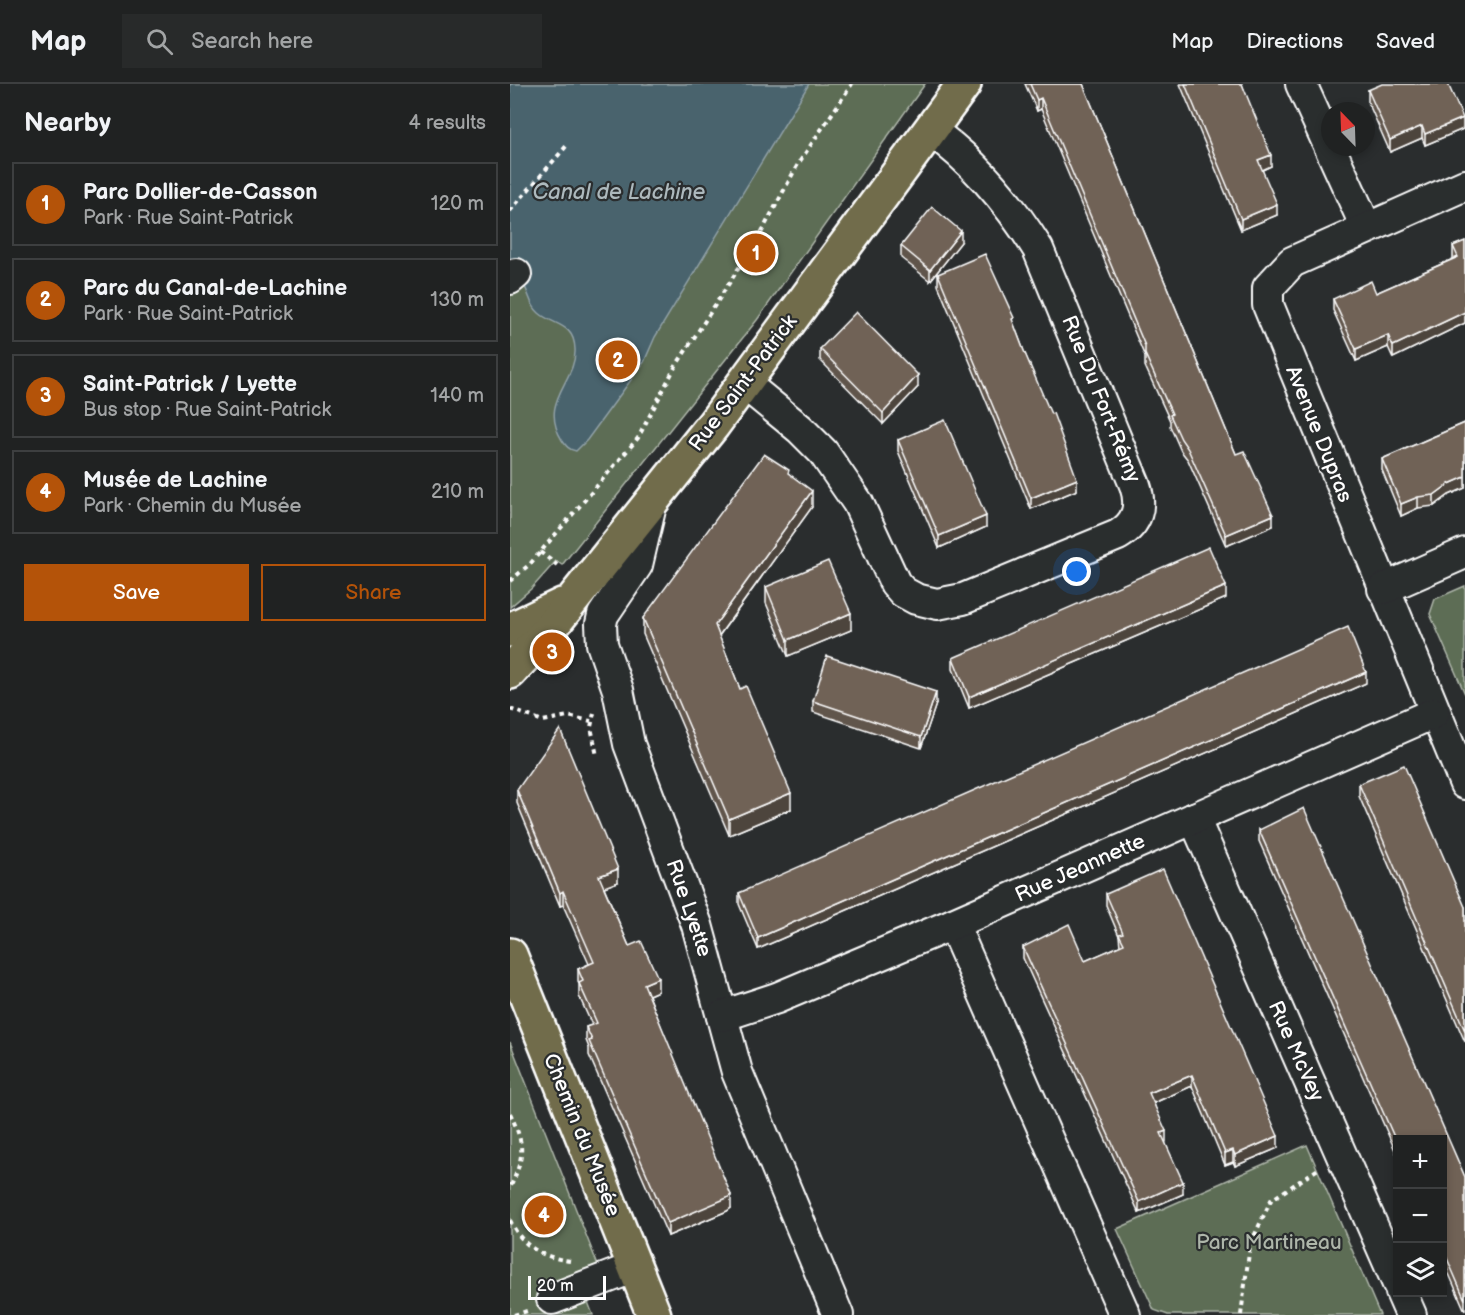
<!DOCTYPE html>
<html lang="en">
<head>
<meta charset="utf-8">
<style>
	:root { --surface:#202222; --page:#282a2a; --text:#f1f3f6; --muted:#a2a4a5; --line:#3d3f40; --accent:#b45309 }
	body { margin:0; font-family:"Balsamiq Sans",sans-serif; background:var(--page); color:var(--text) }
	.controls { position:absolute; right:18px; bottom:18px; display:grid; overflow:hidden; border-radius:0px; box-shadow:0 3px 9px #0003 }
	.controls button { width:54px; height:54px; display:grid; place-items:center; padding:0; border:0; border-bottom:2px solid var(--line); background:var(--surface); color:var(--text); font:30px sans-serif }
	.compass { position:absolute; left:811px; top:18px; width:54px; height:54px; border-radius:50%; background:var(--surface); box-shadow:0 3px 9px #0003; rotate:337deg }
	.scale { position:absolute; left:18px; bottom:15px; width:78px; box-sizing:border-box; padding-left:6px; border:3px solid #fff; border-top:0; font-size:16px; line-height:21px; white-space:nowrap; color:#fff; -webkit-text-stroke:4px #2a2d2e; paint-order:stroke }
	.you { position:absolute; left:567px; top:488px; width:21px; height:21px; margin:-15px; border:4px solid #fff; border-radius:50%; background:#1a73e8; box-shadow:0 0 0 9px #1a73e833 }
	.badge { display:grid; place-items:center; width:39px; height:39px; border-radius:50%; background:var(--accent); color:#fff; font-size:20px; font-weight:700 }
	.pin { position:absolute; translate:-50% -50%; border:3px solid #fff; box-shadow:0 2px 6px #0006 }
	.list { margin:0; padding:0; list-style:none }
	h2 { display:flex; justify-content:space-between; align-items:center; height:78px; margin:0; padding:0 24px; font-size:26px }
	h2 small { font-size:20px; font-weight:400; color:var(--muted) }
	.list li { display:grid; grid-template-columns:39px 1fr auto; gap:18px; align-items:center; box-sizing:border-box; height:84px; margin:0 12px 12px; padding:0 12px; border:2px solid var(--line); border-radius:0px }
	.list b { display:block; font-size:22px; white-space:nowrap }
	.list p { margin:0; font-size:20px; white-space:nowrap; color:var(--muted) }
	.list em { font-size:20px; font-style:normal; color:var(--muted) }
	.actions { display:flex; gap:12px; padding:18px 24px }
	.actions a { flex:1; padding:14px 0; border:2px solid var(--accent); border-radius:0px; text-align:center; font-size:21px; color:var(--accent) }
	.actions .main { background:var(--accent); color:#fff }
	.icon { flex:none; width:33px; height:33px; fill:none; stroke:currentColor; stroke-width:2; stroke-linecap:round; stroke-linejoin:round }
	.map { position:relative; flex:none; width:955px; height:1231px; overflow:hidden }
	header { display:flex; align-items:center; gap:36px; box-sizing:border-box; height:84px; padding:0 30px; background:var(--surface); border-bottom:2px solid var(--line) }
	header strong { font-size:28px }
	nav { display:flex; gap:33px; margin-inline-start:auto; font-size:21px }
	.search { width:420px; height:54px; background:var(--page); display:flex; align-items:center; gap:15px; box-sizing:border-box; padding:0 21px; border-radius:0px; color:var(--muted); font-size:22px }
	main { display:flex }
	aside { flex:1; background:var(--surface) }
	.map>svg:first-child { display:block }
	.green { fill:#5d6d55; stroke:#aeb6aa; stroke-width:1.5 }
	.water { fill:#48636d; stroke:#91a1a7; stroke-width:1.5 }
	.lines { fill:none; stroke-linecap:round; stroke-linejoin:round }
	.minor-casing { stroke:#fff; stroke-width:34 }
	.major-casing { stroke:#fff; stroke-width:38 }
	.path { stroke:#fff; stroke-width:4; stroke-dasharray:4.5 4.5; stroke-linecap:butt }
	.minor { stroke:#2a2d2e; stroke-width:30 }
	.major { stroke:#716c4b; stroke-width:33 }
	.wall { fill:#60544b; stroke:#fff; stroke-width:1.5 }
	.shaded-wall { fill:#4e453d; stroke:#fff; stroke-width:1.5 }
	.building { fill:#706257; stroke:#fff; stroke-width:1.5 }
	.labels { text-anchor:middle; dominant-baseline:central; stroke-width:4.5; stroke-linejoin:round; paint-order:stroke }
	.street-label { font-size:21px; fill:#fff; stroke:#2a2d2e }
	.park-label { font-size:21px; fill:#aeb6aa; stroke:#2a2d2e }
	.water-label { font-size:22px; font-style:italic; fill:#adb9bd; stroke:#2a2d2e }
</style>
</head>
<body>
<header>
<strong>Map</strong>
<div class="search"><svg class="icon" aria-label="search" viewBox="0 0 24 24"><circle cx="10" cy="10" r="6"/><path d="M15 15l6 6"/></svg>Search here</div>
<nav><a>Map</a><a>Directions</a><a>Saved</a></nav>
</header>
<main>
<aside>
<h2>Nearby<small>4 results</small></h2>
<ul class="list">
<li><span class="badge">1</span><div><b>Parc Dollier-de-Casson</b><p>Park · Rue Saint-Patrick</p></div><em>120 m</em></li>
<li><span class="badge">2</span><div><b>Parc du Canal-de-Lachine</b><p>Park · Rue Saint-Patrick</p></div><em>130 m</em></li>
<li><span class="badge">3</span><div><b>Saint-Patrick / Lyette</b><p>Bus stop · Rue Saint-Patrick</p></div><em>140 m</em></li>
<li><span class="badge">4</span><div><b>Musée de Lachine</b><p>Park · Chemin du Musée</p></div><em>210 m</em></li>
</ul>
<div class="actions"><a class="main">Save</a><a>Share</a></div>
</aside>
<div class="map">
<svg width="955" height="1231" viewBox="0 0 955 1231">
	<rect width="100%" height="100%" fill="#2a2d2e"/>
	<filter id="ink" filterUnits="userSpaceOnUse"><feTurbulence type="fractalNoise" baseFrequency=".0167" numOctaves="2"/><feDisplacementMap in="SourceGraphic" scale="12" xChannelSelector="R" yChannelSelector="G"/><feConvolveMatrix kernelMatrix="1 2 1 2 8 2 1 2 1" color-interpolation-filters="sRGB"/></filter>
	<g filter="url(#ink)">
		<g class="green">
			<polygon points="0,0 415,0 247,236 52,481 46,477 22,504 0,523"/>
			<polygon points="955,502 955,610 920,530 925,515"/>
			<polygon points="0,958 91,1189 70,1197 83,1231 0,1231"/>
			<polygon points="797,1061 870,1231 658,1231 644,1226 607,1145"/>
		</g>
		<path class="water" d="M0,0H299L145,253L134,278L77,356L66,367C59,366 56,362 52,356C28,317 67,297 65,265C64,239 44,242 29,229C19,220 20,211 14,201C11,194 5,189 0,183Z"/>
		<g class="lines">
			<g class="minor-casing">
				<g id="minor">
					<polyline points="791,0 856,143"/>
					<polyline points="955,101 782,178 758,204 758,221 955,700"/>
					<polyline points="0,195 6,190"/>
					<path d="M235,300L290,345L313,368L348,419L385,499L393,508L406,515L427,520L453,515L608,451C628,439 632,422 625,401L528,165C500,120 463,76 420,46"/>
					<polyline points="142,417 127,481 93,531 91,540 92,560 108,606 119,660 187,841 227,988 328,1231"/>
					<polyline points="873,505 955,469"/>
					<polyline points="684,734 888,1200"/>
					<polyline points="443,840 615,1231"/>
					<polyline points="212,932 267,914 443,840 924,629"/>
					<polyline points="891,1208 901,1231"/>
					<polyline points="42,1215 125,1183"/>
				</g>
			</g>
			<g class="major-casing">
				<g id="major">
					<polyline points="0,546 52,521"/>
					<polyline points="0,588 41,543 203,341 454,0"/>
					<polyline points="0,871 144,1231"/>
				</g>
			</g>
			<g class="path">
				<polyline points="0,127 59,59"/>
				<polyline points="30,468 47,481"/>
				<polyline points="0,497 20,480 128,354 164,285 250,151 288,80 342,0"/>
				<polyline points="0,625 33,637 58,632 81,637"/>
				<polyline points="84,629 81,643 87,672"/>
				<path d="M0,1029C15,1062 15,1071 0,1104"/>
				<path d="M0,1136C12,1163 32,1173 60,1177"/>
				<polyline points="4,1231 17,1227"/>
				<polyline points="731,1231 740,1161 761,1116 808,1085"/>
			</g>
			<use href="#minor" class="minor"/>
			<use href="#major" class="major"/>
		</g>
		<g class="wall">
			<polygon points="515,0 573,0 726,370 763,442 716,462 678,376 671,367 660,342 660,337 635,282 635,273 531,25 527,27"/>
			<polygon points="670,0 732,0 761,82 752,86 767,131 731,146"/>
			<polygon points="858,6 953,45 915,61 912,54 880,68 858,18"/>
			<polygon points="955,157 955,239 883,274 878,263 846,277 823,226 823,215 866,209 900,194 943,175 943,162"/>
			<polygon points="451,158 420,197 391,174 391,162"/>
			<polygon points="428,190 504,241 567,406 521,425 428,201"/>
			<polygon points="310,265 408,303 373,340 310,276"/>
			<polygon points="955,339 955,404 939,411 924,422 908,424 891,432 872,386 872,375"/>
			<polygon points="388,356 476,443 429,464 388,367"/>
			<polygon points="279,390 302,423 209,552 230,605 281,725 219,751 133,550 133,534"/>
			<polygon points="256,503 341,546 278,572 256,519"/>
			<polygon points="716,514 459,624 443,585 443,574"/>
			<polygon points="856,599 248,865 229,820 229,809"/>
			<polygon points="303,617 426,620 411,664 303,628"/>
			<polygon points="849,700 955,823 955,958 849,712"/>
			<polygon points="7,706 108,798 94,803 119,862 148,907 139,911 221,1124 217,1127 158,1152 79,971 79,964 76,956 76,943 82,941 69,912 69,900 68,898 68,885 79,880 53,821 50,822 7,719"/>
			<polygon points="749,746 955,1093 955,1227 933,1176 933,1056 888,1056 888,1073 749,757"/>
			<polygon points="596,810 768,1064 725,1082 723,1078 715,1081 682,1002 644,1019 655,1058 673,1110 629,1129 513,874 513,863 575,877 610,862 609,852 596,821"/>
		</g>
		<g class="shaded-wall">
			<polygon points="531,14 531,25 527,27 527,16"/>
			<polygon points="953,34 953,45 915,61 915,50"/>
			<polygon points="912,42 912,54 880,68 880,56"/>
			<polygon points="761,71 761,82 748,88 748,76"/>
			<polygon points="767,120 767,131 731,146 731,135"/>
			<polygon points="451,147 451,158 420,197 420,186"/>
			<polygon points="955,228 955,239 883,274 883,262"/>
			<polygon points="878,251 878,263 846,277 846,265"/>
			<polygon points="408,291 408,303 373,340 373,329"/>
			<polygon points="955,393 955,404 939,411 924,422 924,411 939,400"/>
			<polygon points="567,395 567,406 521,425 521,414"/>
			<polygon points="302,407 302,423 205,557 205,541"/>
			<polygon points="908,413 908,424 891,432 891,420"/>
			<polygon points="763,431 763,442 716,462 716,451"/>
			<polygon points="476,432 476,443 429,464 429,452"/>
			<polygon points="716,502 716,514 459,624 459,613"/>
			<polygon points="341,529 341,546 278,572 278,556"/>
			<polygon points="856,588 856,599 248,865 248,854"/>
			<polygon points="426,608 426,620 411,664 411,653"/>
			<polygon points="281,709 281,725 219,751 219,735"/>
			<polygon points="108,785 108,798 89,805 89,792"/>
			<polygon points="53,807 53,821 50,822 50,809"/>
			<polygon points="148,894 148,907 134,913 134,900"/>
			<polygon points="682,991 682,1002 639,1021 639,1009"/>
			<polygon points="656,1047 656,1058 651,1060 651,1049"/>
			<polygon points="768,1052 768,1064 725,1082 725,1071"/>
			<polygon points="723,1066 723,1078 715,1081 715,1069"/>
			<polygon points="673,1098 673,1110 629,1129 629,1118"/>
			<polygon points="221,1111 221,1124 217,1127 158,1152 158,1139"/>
		</g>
		<g class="building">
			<polygon points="520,0 573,0 726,370 734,367 763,431 716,451 678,365 671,355 660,331 662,330 635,270 635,262 531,14 527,16"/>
			<polygon points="675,0 732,0 761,71 748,76 767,120 731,135"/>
			<polygon points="872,0 938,0 953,34 915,50 912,42 880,56 858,6"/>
			<polygon points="422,123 451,147 420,186 391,162"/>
			<polygon points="955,157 955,228 883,262 878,251 846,265 823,215 861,197 866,209 900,194 948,173 943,162"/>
			<polygon points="475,170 504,234 502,235 514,267 541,330 543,329 567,395 521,414 428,190"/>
			<polygon points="346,228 408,291 373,329 310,265"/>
			<polygon points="435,336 476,432 429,452 388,356"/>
			<polygon points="955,339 955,393 939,400 924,411 908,413 891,420 872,375"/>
			<polygon points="254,370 279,386 278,389 302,407 205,541 230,605 236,602 281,709 219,735 133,534"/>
			<polygon points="699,463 716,502 459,613 443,574"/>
			<polygon points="318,477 341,529 278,556 256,503"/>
			<polygon points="838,543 856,588 248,854 229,809"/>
			<polygon points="317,572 426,608 411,653 303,617"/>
			<polygon points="50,645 108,785 89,792 119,862 131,857 148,894 134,900 221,1111 217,1114 158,1139 79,957 82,956 76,943 87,939 69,899 73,897 68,885 84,878 53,807 50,809 7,706"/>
			<polygon points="894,681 955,823 955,947 849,700"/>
			<polygon points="794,724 955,1093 955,1216 933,1165 933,1056 888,1056 888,1062 749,746"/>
			<polygon points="653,785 768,1052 725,1071 723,1066 715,1069 682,991 639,1009 656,1047 651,1049 673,1098 629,1118 513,863 559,840 575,877 614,860 609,850 613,849 596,810"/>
		</g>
	</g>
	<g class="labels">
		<g class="street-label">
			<text transform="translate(233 299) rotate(-53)">Rue Saint-Patrick</text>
			<text transform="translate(591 315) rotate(68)">Rue Du Fort-Rémy</text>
			<text transform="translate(809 350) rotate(68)">Avenue Dupras</text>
			<text transform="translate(570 784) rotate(-24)">Rue Jeannette</text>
			<text transform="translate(179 824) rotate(71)">Rue Lyette</text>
			<text transform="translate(786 967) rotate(66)">Rue McVey</text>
			<text transform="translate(72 1051) rotate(68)">Chemin du Musée</text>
		</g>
		<g class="park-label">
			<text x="759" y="1158">Parc Martineau</text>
		</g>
		<g class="water-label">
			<text x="109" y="108">Canal de Lachine</text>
		</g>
	</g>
</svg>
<div class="controls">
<button>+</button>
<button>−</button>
<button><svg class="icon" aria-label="layers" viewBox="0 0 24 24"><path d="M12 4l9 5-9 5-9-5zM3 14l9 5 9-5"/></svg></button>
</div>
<svg class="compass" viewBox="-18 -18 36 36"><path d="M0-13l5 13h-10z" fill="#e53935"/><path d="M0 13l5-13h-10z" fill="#a2a4a5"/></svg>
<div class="scale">20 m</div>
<div class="you"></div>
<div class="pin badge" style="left:246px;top:169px">1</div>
<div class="pin badge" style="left:108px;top:276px">2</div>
<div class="pin badge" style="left:42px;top:568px">3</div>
<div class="pin badge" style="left:34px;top:1131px">4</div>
</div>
</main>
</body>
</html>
